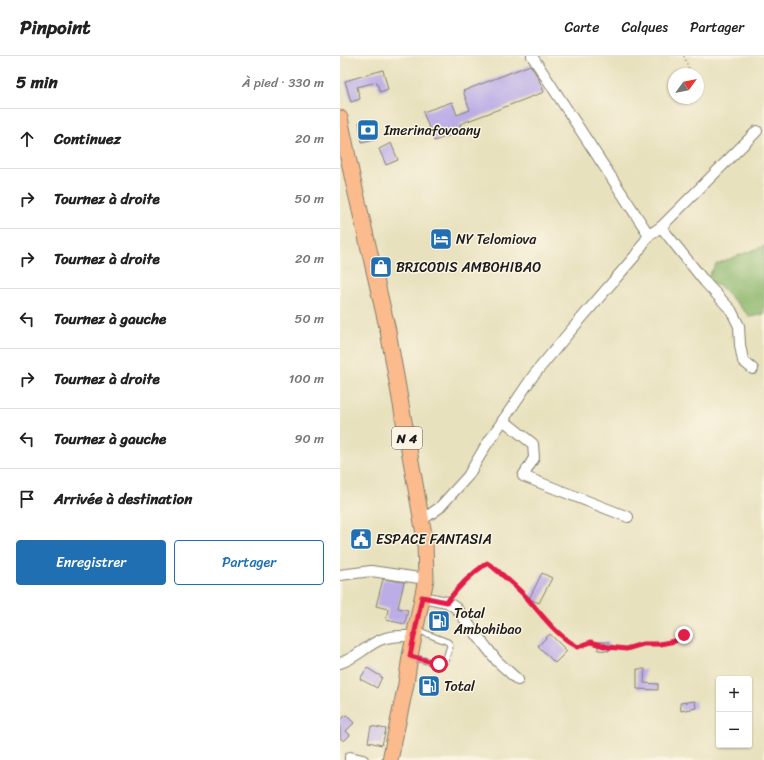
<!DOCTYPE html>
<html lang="fr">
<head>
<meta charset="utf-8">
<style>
	:root { --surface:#fff; --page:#f6f6f6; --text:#222; --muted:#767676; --line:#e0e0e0; --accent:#1f6fb2 }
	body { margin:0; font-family:Sriracha,sans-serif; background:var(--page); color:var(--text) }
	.controls { position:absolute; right:12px; bottom:12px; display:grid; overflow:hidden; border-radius:4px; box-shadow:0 1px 3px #0004 }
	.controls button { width:36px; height:36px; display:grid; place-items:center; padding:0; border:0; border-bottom:1px solid var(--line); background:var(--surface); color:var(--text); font:20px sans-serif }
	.compass { position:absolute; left:328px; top:12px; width:36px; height:36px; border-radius:50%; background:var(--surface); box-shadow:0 1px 3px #0004; rotate:57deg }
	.stop { position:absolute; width:12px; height:12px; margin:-9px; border:3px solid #e11d48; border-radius:50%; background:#fff }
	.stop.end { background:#e11d48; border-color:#fff; box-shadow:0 1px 4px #0008 }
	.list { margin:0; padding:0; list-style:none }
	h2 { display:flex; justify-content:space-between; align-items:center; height:52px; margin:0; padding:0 16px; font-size:17px }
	h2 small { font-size:13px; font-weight:400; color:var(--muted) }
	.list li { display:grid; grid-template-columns:26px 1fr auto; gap:12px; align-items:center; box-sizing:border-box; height:60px; padding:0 16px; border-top:1px solid var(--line) }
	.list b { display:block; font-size:15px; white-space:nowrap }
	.list em { font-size:13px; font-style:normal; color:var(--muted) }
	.actions { display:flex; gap:8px; padding:12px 16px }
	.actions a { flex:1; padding:9px 0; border:1px solid var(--accent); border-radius:4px; text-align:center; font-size:14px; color:var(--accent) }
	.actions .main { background:var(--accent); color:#fff }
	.icon { flex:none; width:22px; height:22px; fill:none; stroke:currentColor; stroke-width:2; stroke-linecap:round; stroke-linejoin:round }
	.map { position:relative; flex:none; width:424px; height:704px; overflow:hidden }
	header { display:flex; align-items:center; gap:24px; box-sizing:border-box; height:56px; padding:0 20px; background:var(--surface); border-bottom:1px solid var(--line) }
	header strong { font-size:19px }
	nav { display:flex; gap:22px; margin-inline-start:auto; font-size:14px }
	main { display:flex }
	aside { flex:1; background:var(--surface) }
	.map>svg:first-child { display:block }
	.forest { fill:#8db76d; stroke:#546a44 }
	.building { fill:#bcade7 }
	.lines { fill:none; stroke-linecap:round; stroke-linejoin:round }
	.lane-casing { stroke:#827e6d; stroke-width:7 }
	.street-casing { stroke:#827e6d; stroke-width:12 }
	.primary-casing { stroke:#827e6d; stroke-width:17 }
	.path { stroke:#827e6d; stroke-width:1.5; stroke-dasharray:1 3; stroke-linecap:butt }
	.lane { stroke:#fff; stroke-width:5 }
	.street { stroke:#fff; stroke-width:10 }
	.primary { stroke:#fbbb8d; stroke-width:15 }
	.route { stroke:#e11d48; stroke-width:5 }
	.labels { text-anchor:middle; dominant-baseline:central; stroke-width:3; stroke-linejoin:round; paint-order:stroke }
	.shield { fill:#fcf5e5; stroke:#5f5d58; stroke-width:1 }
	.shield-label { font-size:13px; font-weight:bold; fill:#1c1c1c }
	.poi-label { font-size:14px; fill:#1c1c1c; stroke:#fcf5e5; text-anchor:start }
</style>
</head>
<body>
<header>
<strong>Pinpoint</strong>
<nav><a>Carte</a><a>Calques</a><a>Partager</a></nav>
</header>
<main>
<aside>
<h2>5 min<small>À pied · 330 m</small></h2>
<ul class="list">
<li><svg class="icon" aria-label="ahead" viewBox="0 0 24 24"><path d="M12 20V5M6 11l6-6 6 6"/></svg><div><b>Continuez</b></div><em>20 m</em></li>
<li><svg class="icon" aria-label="right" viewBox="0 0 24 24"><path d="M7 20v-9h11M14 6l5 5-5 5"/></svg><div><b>Tournez à droite</b></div><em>50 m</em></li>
<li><svg class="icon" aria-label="right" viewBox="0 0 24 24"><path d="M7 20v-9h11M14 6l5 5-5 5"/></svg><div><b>Tournez à droite</b></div><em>20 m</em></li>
<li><svg class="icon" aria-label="left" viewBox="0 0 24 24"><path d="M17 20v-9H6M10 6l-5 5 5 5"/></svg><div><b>Tournez à gauche</b></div><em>50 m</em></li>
<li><svg class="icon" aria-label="right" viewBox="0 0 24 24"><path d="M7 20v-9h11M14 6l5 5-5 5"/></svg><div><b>Tournez à droite</b></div><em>100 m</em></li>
<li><svg class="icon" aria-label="left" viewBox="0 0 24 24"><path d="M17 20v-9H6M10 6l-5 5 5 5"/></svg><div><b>Tournez à gauche</b></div><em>90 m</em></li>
<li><svg class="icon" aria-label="arrive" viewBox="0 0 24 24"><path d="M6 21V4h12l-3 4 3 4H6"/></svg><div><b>Arrivée à destination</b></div></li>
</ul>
<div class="actions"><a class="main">Enregistrer</a><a>Partager</a></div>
</aside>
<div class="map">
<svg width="424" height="704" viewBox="0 0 424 704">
	<rect width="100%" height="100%" fill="#fcf5e5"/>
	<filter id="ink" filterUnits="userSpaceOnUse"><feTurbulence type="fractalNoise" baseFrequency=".025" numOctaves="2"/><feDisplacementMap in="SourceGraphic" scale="8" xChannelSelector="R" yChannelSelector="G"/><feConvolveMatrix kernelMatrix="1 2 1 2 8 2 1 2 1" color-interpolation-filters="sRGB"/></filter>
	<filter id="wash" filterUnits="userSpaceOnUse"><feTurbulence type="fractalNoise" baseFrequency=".012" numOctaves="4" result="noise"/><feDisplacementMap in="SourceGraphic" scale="16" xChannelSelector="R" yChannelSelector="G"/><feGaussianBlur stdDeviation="0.9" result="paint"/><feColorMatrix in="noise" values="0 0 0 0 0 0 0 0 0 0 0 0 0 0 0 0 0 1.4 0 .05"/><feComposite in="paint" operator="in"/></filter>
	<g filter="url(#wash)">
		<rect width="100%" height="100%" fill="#e8e1be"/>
		<polygon class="forest" points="424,190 424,258 410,261 380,230 365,226 376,208"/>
		<g id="blocks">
			<g class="building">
				<polygon points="190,9 198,21 204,36 120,68 123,75 94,85 83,56 112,46 117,59 130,54 123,35"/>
				<polygon points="43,14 48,33 40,36 37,26 17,31 20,43 11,46 5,25"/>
				<polygon points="33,64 37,82 22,86 19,66"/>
				<polygon points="51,87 58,104 46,109 39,93"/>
				<polygon points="202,517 212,522 199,547 189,543"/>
				<polygon points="43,523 64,526 58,552 68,554 65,568 46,564 48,553 36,550"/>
				<polygon points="210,578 227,595 215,607 198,590"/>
				<polygon points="258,586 269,586 269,595 258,594"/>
				<polygon points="27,612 42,621 37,632 20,623"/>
				<polygon points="297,613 305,613 304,627 318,628 318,634 297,633"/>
				<polygon points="355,645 356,652 341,655 340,647"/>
				<polygon points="6,659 14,667 6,675 10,679 4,685 0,682 0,664"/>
				<polygon points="31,670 46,673 42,689 28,686"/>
			</g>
		</g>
	</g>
	<g filter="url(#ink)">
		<use href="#blocks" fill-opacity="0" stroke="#827e6d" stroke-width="1"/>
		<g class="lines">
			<g class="lane-casing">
				<polyline id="lane" points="71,601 99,608 105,606 110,589 108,586 77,574"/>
			</g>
			<g class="street-casing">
				<g id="street">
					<polyline points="192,0 309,179"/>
					<polyline points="321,171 365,226 391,254 399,270 400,289 403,305 413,313"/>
					<polyline points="163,364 193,388 194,402 183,420 288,461"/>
					<polyline points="82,464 99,452 128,420 145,391 193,320 227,279 295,200 309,179 321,171 417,75"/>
					<polyline points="0,519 31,515 86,523"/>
					<polyline points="82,541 107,546 116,552 157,605 178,624"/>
					<path d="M0,607C16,602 26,590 40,584C51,579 63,580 74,580"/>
					<polyline points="10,704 10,701 23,704"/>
				</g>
			</g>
			<g class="primary-casing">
				<polyline id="primary" points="0,62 12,120 48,275 85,484 86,523 70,600 66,628 50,704"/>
			</g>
			<g class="path">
				<polyline points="344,0 351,18"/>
				<polyline points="358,38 358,39"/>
				<path d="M111,539L134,516L147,507L153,511C165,521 177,531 187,542C203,560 217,580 238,591L251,586L268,591L286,593L303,588H320L335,585L344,579"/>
			</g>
			<use href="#lane" class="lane"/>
			<use href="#street" class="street"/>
			<use href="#primary" class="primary"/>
		</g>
	</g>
	<g class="lines" filter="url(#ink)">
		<path class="route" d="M99,608L70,600L82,541L107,546C118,531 131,518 147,507L153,511C165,521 177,531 187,542C203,560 217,580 238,591L251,586L268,591L286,593L303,588H320L335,585L344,579"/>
	</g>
	<defs>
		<g id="bank-square" transform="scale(1.15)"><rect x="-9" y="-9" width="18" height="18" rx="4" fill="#1f6fb2" stroke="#fcf5e5"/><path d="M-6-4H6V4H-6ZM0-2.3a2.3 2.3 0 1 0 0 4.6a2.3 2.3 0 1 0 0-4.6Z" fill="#fff"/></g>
		<g id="hotel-square" transform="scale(1.15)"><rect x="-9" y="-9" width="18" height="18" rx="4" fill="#1f6fb2" stroke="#fcf5e5"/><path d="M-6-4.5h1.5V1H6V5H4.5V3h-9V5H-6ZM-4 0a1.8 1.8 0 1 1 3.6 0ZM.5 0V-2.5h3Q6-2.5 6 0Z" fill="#fff"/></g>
		<g id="shop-square" transform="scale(1.15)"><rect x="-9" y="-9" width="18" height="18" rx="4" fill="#1f6fb2" stroke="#fcf5e5"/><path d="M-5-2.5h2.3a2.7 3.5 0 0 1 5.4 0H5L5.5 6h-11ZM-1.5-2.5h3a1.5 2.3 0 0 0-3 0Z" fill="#fff"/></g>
		<g id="civic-square" transform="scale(1.15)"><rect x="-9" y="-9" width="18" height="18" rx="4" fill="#1f6fb2" stroke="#fcf5e5"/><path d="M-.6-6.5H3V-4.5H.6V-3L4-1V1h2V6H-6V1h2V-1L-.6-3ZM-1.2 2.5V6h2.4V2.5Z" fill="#fff"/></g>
		<g id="fuel-square" transform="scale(1.15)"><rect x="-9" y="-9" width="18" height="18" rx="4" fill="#1f6fb2" stroke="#fcf5e5"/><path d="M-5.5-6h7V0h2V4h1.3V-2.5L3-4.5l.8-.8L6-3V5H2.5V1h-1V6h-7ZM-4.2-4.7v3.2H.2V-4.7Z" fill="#fff"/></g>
	</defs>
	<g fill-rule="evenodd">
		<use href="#bank-square" x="28" y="74"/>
		<use href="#hotel-square" x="101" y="183"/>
		<use href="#shop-square" x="41" y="211"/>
		<use href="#civic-square" x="21" y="483"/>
		<use href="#fuel-square" x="99" y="565"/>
		<use href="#fuel-square" x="89" y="630"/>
	</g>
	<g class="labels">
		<rect class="shield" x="52" y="371" width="30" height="22" rx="3"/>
		<g class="shield-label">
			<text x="67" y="382">N 4</text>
		</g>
		<g class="poi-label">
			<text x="44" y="74">Imerinafovoany</text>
			<text x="116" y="183">NY Telomiova</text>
			<text x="56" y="211">BRICODIS AMBOHIBAO</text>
			<text x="36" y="483">ESPACE FANTASIA</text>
			<text x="114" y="557">Total<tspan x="114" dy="16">Ambohibao</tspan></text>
			<text x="104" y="630">Total</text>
		</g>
	</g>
</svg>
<div class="controls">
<button>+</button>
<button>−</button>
</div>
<svg class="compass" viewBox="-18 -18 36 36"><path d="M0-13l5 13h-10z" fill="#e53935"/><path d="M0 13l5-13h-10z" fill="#767676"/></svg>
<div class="stop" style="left:99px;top:608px"></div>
<div class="stop end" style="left:344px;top:579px"></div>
</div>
</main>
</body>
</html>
